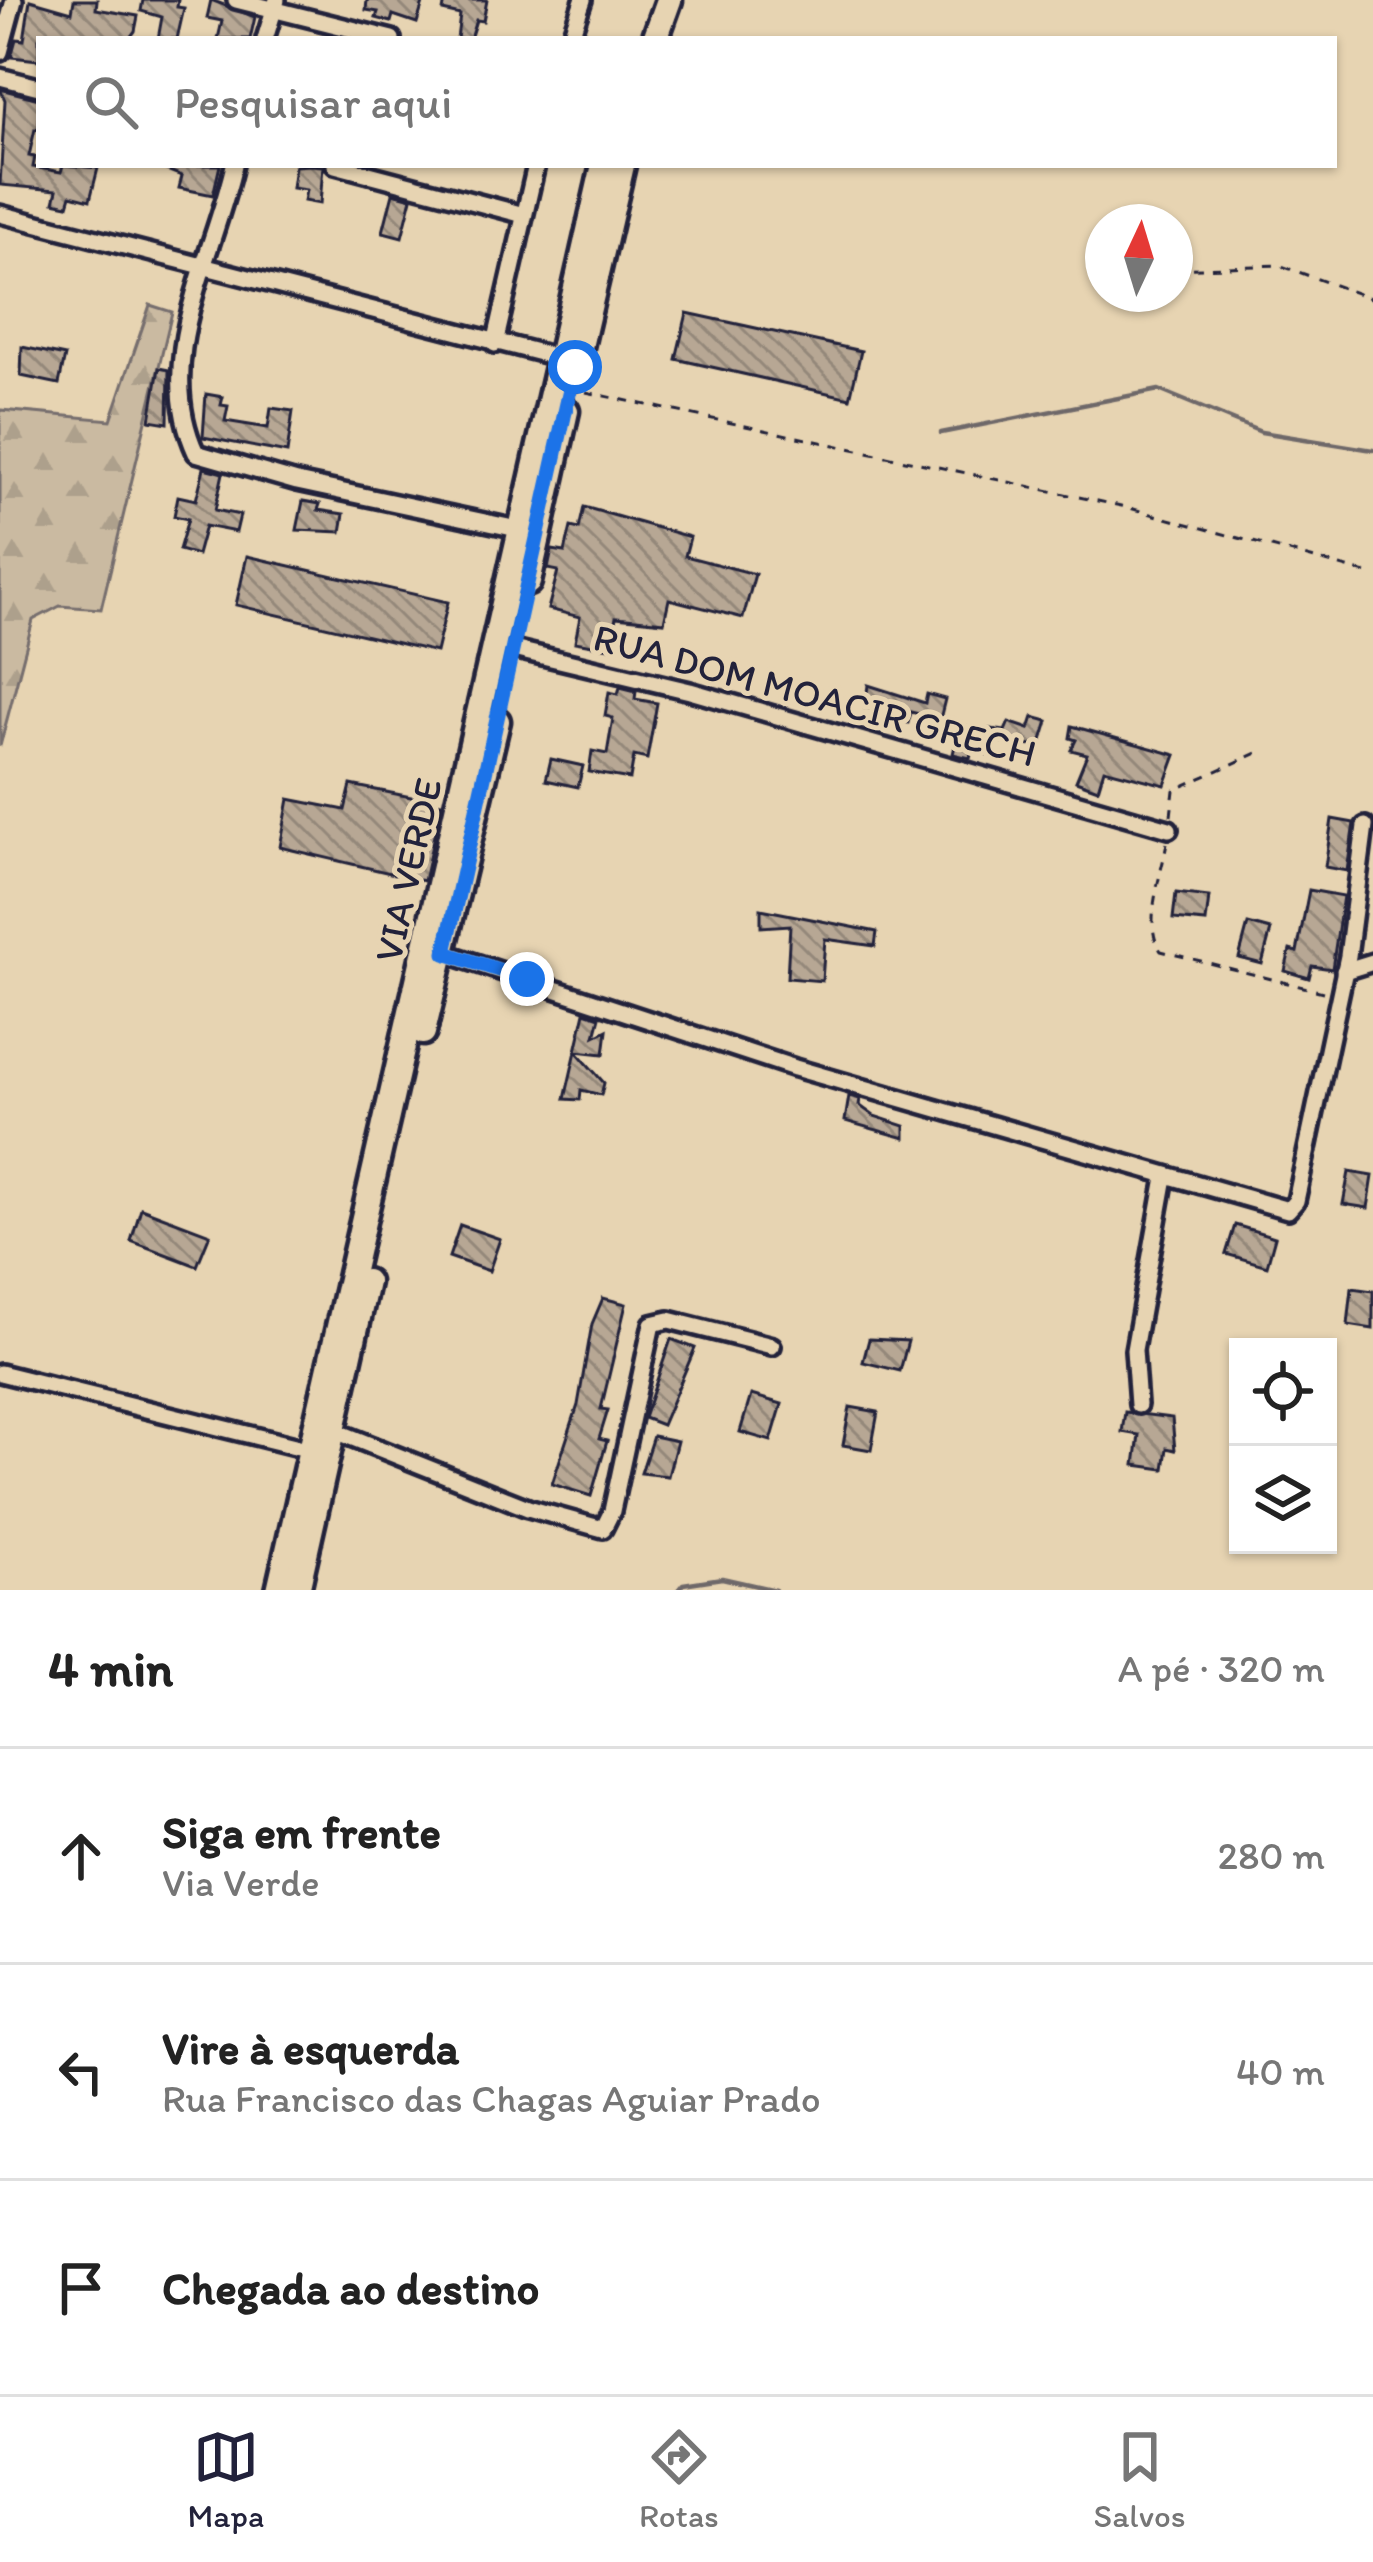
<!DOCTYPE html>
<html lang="pt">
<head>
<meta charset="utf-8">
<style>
	:root { --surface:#fff; --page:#f2f2f2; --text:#222; --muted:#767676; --line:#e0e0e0; --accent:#22223b }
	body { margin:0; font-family:Itim,sans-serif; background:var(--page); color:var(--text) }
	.controls { position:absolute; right:36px; bottom:36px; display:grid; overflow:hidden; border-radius:0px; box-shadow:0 3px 9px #0004 }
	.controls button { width:108px; height:108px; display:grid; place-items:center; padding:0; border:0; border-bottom:3px solid var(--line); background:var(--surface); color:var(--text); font:60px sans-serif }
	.compass { position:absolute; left:1085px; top:204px; width:108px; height:108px; border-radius:50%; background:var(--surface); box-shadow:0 3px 9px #0004; rotate:4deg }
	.stop { position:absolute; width:36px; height:36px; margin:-27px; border:9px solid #1a73e8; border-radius:50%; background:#fff }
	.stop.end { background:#1a73e8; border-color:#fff; box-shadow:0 3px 12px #0008 }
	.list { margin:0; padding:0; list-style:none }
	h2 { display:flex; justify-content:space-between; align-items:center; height:156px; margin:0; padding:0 48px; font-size:51px }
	h2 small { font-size:39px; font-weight:400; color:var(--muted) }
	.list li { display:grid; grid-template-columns:78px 1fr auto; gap:36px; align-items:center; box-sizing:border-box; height:216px; padding:0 48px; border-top:3px solid var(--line) }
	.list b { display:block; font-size:45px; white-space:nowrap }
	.list p { margin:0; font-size:39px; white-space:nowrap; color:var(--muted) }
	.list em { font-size:39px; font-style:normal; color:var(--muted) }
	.icon { flex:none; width:66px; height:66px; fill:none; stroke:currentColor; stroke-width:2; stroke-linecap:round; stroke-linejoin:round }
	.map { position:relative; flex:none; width:1373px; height:1590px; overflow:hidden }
	.search { position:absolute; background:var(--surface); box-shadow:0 3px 9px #0004; left:36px; right:36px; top:36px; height:132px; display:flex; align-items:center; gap:30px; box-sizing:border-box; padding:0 42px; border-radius:0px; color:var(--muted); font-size:45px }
	.sheet { height:804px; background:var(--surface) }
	nav { display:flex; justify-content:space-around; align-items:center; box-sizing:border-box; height:168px; border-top:3px solid var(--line); background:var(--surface); font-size:33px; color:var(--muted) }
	nav a { display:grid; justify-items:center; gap:6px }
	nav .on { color:var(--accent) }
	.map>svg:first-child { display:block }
	.forest { fill:url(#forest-firs); stroke:#766e6e; stroke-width:3 }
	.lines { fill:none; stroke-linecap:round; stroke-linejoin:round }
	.stream { stroke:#6e6769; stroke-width:4.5 }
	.building { fill:url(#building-back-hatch); stroke:#22223b; stroke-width:3 }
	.minor-casing { stroke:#22223b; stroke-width:24 }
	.primary-casing { stroke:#22223b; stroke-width:33 }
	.path { stroke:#22223b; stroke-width:3; stroke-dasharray:9 9; stroke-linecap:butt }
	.minor { stroke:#e7d4b2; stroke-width:15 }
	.primary { stroke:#e7d4b2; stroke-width:24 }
	.route { stroke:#1a73e8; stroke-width:15 }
	.labels { text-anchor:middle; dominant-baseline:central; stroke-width:10; stroke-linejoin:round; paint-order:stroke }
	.street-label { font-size:39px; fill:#22223b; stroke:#e7d4b2 }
</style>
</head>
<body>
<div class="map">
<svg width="1373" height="1590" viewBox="0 0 1373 1590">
	<defs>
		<pattern id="forest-firs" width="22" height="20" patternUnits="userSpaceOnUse" patternTransform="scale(3)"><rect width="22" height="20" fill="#cabaa1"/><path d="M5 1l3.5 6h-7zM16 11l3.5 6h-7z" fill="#ada08c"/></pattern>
		<pattern id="building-back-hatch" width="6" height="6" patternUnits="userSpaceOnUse" patternTransform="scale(3)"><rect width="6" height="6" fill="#b7a794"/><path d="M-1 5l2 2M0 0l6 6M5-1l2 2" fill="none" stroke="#94887a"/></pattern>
	</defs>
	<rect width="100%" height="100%" fill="#e7d4b2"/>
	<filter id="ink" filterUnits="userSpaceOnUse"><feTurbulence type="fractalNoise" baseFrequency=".00833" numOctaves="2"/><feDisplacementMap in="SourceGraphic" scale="24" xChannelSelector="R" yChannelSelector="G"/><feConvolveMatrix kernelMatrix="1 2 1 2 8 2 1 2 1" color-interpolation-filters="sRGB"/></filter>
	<g filter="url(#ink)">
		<polygon class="forest" points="150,305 172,312 101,609 60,606 33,620 0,746 0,410 111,420"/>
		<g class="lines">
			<g class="stream">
				<polyline points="941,433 1159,390 1261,432 1373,450"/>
				<polyline points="678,1590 683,1584 722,1578 775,1590"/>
			</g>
		</g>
		<g class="building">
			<polygon points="30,0 72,12 74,0 97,0 96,9 138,16 135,31 129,39 39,39 39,60 11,57 16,39 24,40"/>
			<polygon points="143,0 178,0 177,7 184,8 177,39 158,39 162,17 141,11"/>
			<polygon points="211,0 255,17 250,39 218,39 222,21 207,18"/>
			<polygon points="367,0 424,0 417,23 393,15 391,22 376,18 378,12 366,10"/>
			<polygon points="445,0 487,0 483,21 476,20 470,39 457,39 460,15 443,11"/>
			<polygon points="0,89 39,99 39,130 35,129 29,156 35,157 33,167 61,172 63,165 98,168 90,200 71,195 68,205 54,202 57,190 0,185 5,100"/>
			<polygon points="154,165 220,165 213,195 179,188 182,176"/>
			<polygon points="310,165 323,166 320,204 304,201 306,190 292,188 295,166"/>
			<polygon points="393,193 412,198 402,237 383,232"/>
			<polygon points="687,313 861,351 850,398 676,359"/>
			<polygon points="22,347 65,356 59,384 21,376"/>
			<polygon points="159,368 169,370 168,423 150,420"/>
			<polygon points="206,394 223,397 221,405 228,406 225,421 268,428 271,408 293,411 287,453 203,437"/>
			<polygon points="204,468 223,473 215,510 240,515 236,532 205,526 197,555 179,550 188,519 174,516 178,496 196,500"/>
			<polygon points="303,501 320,504 318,510 344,514 341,532 297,530"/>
			<polygon points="584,507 690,537 685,556 755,574 743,618 669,599 664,622 616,617 610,648 575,642 580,617 548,609 558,571 548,569 552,550 565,552 571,527 579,529"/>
			<polygon points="247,556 448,602 436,652 236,605"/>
			<polygon points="868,685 925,703 927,694 945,699 940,719 911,712 908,723 890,718 892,711 865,708"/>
			<polygon points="620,687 636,691 635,699 657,703 647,759 634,756 630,779 589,772 592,751 607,754 613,718 605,716 609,692 618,694"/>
			<polygon points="1033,717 1048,721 1040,747 996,741 992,756 972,749 970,758 953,754 960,725 1005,731 1009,722 1029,729"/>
			<polygon points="1072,726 1176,755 1165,785 1104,769 1098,789 1076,781 1087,754 1071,750 1076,740 1070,738"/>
			<polygon points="551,759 583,766 578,787 546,780"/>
			<polygon points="351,785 441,803 424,881 280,847 289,799 345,810"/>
			<polygon points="1332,819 1354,823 1347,871 1325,867"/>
			<polygon points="1309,890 1343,896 1332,969 1312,966 1309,978 1285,971 1290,950 1297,952"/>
			<polygon points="1176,893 1209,897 1206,922 1173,919"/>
			<polygon points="761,909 877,932 875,946 825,939 822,981 787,978 790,925 761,927"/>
			<polygon points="1248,924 1271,930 1262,964 1239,958"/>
			<polygon points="585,1012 600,1017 595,1036 607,1030 604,1054 576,1051"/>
			<polygon points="576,1051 604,1083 601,1095 581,1090 580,1100 565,1099"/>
			<polygon points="849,1096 860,1099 859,1105 874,1116 905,1126 905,1138 845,1121"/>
			<polygon points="1349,1172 1373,1176 1368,1208 1343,1204"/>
			<polygon points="141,1208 210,1234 197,1266 131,1241"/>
			<polygon points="460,1225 500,1239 489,1271 449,1257"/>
			<polygon points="1235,1225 1275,1237 1267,1266 1226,1254"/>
			<polygon points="1352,1288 1373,1291 1373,1329 1348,1325"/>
			<polygon points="603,1298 626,1304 601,1409 608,1410 599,1439 607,1441 591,1496 552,1484 578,1405 592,1324"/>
			<polygon points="671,1339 695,1348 662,1425 644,1418"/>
			<polygon points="869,1339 908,1341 900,1371 863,1362"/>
			<polygon points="751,1395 782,1404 771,1441 740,1432"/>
			<polygon points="850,1407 878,1412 871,1450 843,1445"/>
			<polygon points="1125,1412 1172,1418 1175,1450 1167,1448 1164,1469 1135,1465 1139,1435 1122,1432"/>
			<polygon points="653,1436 677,1441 668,1476 641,1473"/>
		</g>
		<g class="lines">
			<g class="minor-casing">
				<g id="minor">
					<polyline points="236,0 392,39"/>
					<polyline points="265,39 277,0"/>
					<polyline points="570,39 583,0"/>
					<polyline points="0,52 14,0"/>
					<polyline points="0,77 39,87"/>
					<path d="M234,165C214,256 152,359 196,453L297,482L522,530"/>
					<polyline points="335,165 524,215"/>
					<polyline points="0,214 560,358"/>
					<polyline points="495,344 536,165"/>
					<polyline points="513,649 690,691 1169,829"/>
					<polyline points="445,953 795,1068 1288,1210 1296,1201 1348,956 1365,826"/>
					<polyline points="1344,971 1373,962"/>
					<polyline points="0,1373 311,1450"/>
					<polyline points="1138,1405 1134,1350 1165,1177"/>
					<polyline points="333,1430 528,1508 603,1529 612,1511 652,1324 669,1320 772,1346"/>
				</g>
			</g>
			<g class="primary-casing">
				<g id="primary">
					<polyline points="655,39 669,0"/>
					<polyline points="573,377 622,165"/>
					<polyline points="528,582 566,411"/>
					<polyline points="423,1032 497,721"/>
					<polyline points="279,1590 604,165"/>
					<polyline points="297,1590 366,1282"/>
				</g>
			</g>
			<g class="path">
				<polyline points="1175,269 1279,265 1373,299"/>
				<polyline points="586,392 1126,507 1373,575"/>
				<polyline points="1171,816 1174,790 1264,750"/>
				<path d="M1167,843C1162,873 1142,925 1161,951L1323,992"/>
			</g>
			<use href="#minor" class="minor"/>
			<use href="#primary" class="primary"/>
		</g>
	</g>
	<g class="lines" filter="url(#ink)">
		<polyline class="route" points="527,979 445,953 575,367"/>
	</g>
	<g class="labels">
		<g class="street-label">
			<text transform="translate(815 695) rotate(15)">RUA DOM MOACIR GRECH</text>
			<text transform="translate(408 870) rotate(-77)">VIA VERDE</text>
		</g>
	</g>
</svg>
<div class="controls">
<button><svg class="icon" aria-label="locate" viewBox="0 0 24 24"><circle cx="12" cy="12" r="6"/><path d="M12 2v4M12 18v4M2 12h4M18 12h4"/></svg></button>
<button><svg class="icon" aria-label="layers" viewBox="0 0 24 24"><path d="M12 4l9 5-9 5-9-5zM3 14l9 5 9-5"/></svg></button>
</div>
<svg class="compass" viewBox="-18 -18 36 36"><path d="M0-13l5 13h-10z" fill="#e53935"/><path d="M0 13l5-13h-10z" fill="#767676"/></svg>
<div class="stop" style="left:575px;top:367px"></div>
<div class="stop end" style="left:527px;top:979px"></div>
<div class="search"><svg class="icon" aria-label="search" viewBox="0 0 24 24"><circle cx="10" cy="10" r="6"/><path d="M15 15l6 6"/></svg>Pesquisar aqui</div>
</div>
<section class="sheet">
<h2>4 min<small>A pé · 320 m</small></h2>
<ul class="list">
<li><svg class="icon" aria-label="ahead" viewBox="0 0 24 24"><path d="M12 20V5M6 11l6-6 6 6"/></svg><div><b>Siga em frente</b><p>Via Verde</p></div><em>280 m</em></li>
<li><svg class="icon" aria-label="left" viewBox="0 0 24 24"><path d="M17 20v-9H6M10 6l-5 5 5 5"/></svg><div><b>Vire à esquerda</b><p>Rua Francisco das Chagas Aguiar Prado</p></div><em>40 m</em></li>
<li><svg class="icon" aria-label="arrive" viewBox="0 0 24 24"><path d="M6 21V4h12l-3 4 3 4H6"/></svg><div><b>Chegada ao destino</b></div></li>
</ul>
</section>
<nav>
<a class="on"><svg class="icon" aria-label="map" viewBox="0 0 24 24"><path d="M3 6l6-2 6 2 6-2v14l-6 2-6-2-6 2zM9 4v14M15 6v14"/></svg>Mapa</a>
<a><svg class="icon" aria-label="directions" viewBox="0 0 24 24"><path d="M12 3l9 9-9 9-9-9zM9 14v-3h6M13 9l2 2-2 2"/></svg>Rotas</a>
<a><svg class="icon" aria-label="saved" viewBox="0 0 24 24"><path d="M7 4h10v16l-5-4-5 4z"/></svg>Salvos</a>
</nav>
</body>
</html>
